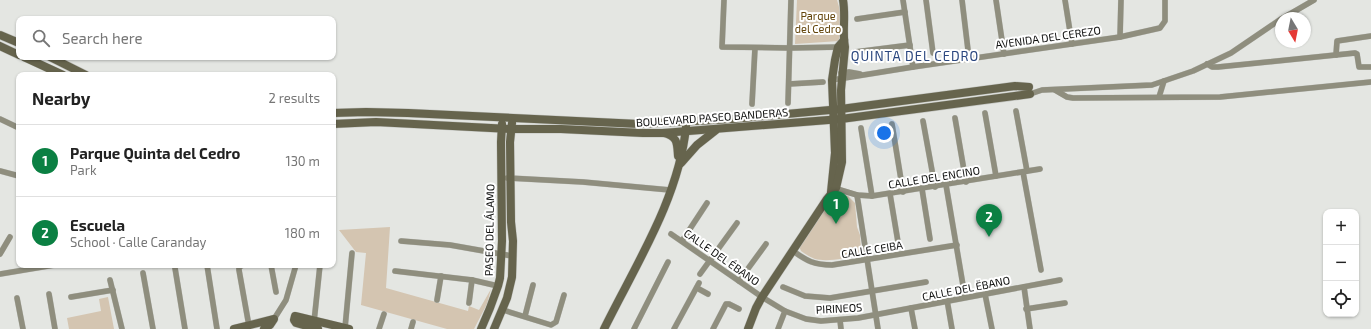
<!DOCTYPE html>
<html lang="en">
<head>
<meta charset="utf-8">
<style>
	:root { --surface:#fff; --page:#f2f2f2; --text:#222; --muted:#767676; --line:#e0e0e0; --accent:#0b8043 }
	body { margin:0; font-family:"Exo 2",sans-serif; background:var(--page); color:var(--text) }
	.controls { position:absolute; right:12px; bottom:12px; display:grid; overflow:hidden; border-radius:8px; box-shadow:0 1px 3px #0004 }
	.controls button { width:36px; height:36px; display:grid; place-items:center; padding:0; border:0; border-bottom:1px solid var(--line); background:var(--surface); color:var(--text); font:20px sans-serif }
	.compass { position:absolute; left:1275px; top:12px; width:36px; height:36px; border-radius:50%; background:var(--surface); box-shadow:0 1px 3px #0004; rotate:170deg }
	.you { position:absolute; left:884px; top:133px; width:14px; height:14px; margin:-10px; border:3px solid #fff; border-radius:50%; background:#1a73e8; box-shadow:0 0 0 6px #1a73e833 }
	.badge { display:grid; place-items:center; width:26px; height:26px; border-radius:50%; background:var(--accent); color:#fff; font-size:13px; font-weight:700 }
	.pin { position:absolute; translate:-50% -33px; filter:drop-shadow(0 1px 2px #0008) }
	.pin::after { content:''; position:absolute; top:21px; width:14px; height:12px; background:inherit; clip-path:polygon(0 0,100% 0,50% 100%) }
	.list { margin:0; padding:0; list-style:none }
	h2 { display:flex; justify-content:space-between; align-items:center; height:52px; margin:0; padding:0 16px; font-size:17px }
	h2 small { font-size:13px; font-weight:400; color:var(--muted) }
	.list li { display:grid; grid-template-columns:26px 1fr auto; gap:12px; align-items:center; box-sizing:border-box; height:72px; padding:0 16px; border-top:1px solid var(--line) }
	.list b { display:block; font-size:15px; white-space:nowrap }
	.list p { margin:0; font-size:13px; white-space:nowrap; color:var(--muted) }
	.list em { font-size:13px; font-style:normal; color:var(--muted) }
	.icon { flex:none; width:22px; height:22px; fill:none; stroke:currentColor; stroke-width:2; stroke-linecap:round; stroke-linejoin:round }
	.map { position:relative; flex:none; width:1371px; height:329px; overflow:hidden }
	.search { position:absolute; background:var(--surface); box-shadow:0 1px 3px #0004; left:16px; top:16px; width:320px; height:44px; display:flex; align-items:center; gap:10px; box-sizing:border-box; padding:0 14px; border-radius:8px; color:var(--muted); font-size:15px }
	.panel { position:absolute; background:var(--surface); box-shadow:0 1px 3px #0004; left:16px; top:72px; width:320px; height:196px; border-radius:8px }
	.map>svg:first-child { display:block }
	.green { fill:#d4c5b1 }
	.lines { fill:none; stroke-linecap:round; stroke-linejoin:round }
	.street-casing { stroke:#c2c4c0; stroke-width:6 }
	.secondary-casing { stroke:#c2c4c0; stroke-width:9 }
	.street { stroke:#8f8e7e; stroke-width:5.5 }
	.secondary { stroke:#66644d; stroke-width:8 }
	.labels { text-anchor:middle; dominant-baseline:central; stroke-width:4; stroke-linejoin:round; paint-order:stroke }
	.park-label { font-size:11px; fill:#63440a; stroke:#fff }
	.street-label { font-size:11px; fill:#0e0f0e; stroke:#fff }
	.quarter-label { font-size:13px; letter-spacing:1px; fill:#2a467e; stroke:#fff }
</style>
</head>
<body>
<div class="map">
<svg width="1371" height="329" viewBox="0 0 1371 329">
	<rect width="100%" height="100%" fill="#e4e6e2"/>
	<g class="green">
		<path d="M797,0H837C842,16 843,25 839,41L795,44Z"/>
		<path d="M835,193L848,196L855,203L857,227L860,235L861,251C853,259 826,262 815,259C810,257 805,254 801,251L799,246Z"/>
		<polygon points="390,227 386,288 468,311 469,306 479,310 491,289 487,304 474,329 447,329 361,305 366,253 356,252 339,230"/>
		<polygon points="108,297 114,329 69,329 67,318 101,311 99,299"/>
	</g>
	<g class="lines">
		<g class="street-casing">
			<g id="street">
				<polyline points="724,0 722,47 790,48 840,47"/>
				<polyline points="903,0 913,67"/>
				<polyline points="926,0 933,53"/>
				<polyline points="962,0 968,50"/>
				<polyline points="996,0 1004,54"/>
				<polyline points="1065,0 1072,44"/>
				<polyline points="1283,18 1314,0"/>
				<polyline points="857,19 905,12"/>
				<polyline points="1120,37 1121,0"/>
				<polyline points="855,52 910,45"/>
				<polyline points="1336,55 1337,41 1371,36"/>
				<polyline points="1207,64 1212,67 1218,67 1355,53 1357,54 1359,67 1371,67"/>
				<polyline points="841,73 849,72 860,74"/>
				<polyline points="832,80 913,67 1120,37 1160,28 1165,21 1165,0"/>
				<polyline points="789,84 823,82"/>
				<polyline points="1055,90 1067,97 1073,98 1220,97 1371,82"/>
				<polyline points="1030,94 1042,90 1152,85 1193,71 1231,53 1281,19"/>
				<polyline points="1159,97 1164,81"/>
				<polyline points="788,103 791,0"/>
				<polyline points="752,104 755,48"/>
				<polyline points="1016,111 1027,171"/>
				<polyline points="985,113 996,176"/>
				<polyline points="955,118 966,182"/>
				<polyline points="0,119 19,128"/>
				<polyline points="923,121 935,187"/>
				<polyline points="892,124 903,192"/>
				<polyline points="861,128 872,196"/>
				<polyline points="0,171 19,176"/>
				<polyline points="1023,172 1041,270"/>
				<polyline points="507,178 583,182 670,190"/>
				<polyline points="946,185 965,297"/>
				<polyline points="834,188 857,195 872,196 1040,169"/>
				<polyline points="922,189 930,239"/>
				<polyline points="890,194 898,242"/>
				<polyline points="857,195 878,329"/>
				<polyline points="671,234 762,297 785,311 806,319 821,321 858,318 1060,280"/>
				<polyline points="401,241 450,245 512,256"/>
				<polyline points="682,241 707,203"/>
				<path d="M793,251C807,261 814,265 832,265L957,245"/>
				<polyline points="0,254 10,237"/>
				<polyline points="207,265 217,329"/>
				<polyline points="243,265 239,267 239,270 249,326"/>
				<polyline points="271,265 276,292"/>
				<polyline points="175,268 185,329"/>
				<polyline points="395,271 472,280 498,286"/>
				<polyline points="143,273 153,329"/>
				<polyline points="0,274 54,265"/>
				<polyline points="700,274 737,223"/>
				<polyline points="110,280 122,329"/>
				<polyline points="739,281 766,244"/>
				<polyline points="783,287 805,296 830,298 926,282"/>
				<polyline points="1024,287 1030,329"/>
				<polyline points="697,288 708,294"/>
				<polyline points="49,294 55,329"/>
				<polyline points="985,294 992,329"/>
				<polyline points="71,297 113,290"/>
				<polyline points="17,298 23,329"/>
				<polyline points="437,300 441,276"/>
				<polyline points="947,300 952,329"/>
				<polyline points="469,303 472,280"/>
				<polyline points="911,308 915,329"/>
				<polyline points="1026,309 1065,303"/>
				<polyline points="503,310 551,325 556,322 564,295"/>
				<polyline points="525,316 533,285"/>
				<polyline points="274,319 286,300 296,265"/>
				<polyline points="840,320 841,329"/>
				<polyline points="314,322 320,265"/>
				<polyline points="345,328 352,253"/>
				<polyline points="379,329 384,314"/>
				<polyline points="411,329 413,322"/>
				<polyline points="634,329 668,262"/>
				<polyline points="674,329 699,283"/>
				<polyline points="713,329 726,304 729,304 739,309"/>
				<polyline points="778,329 785,311"/>
			</g>
		</g>
		<g class="secondary-casing">
			<g id="secondary">
				<polyline points="0,35 19,43"/>
				<polyline points="0,46 19,55"/>
				<polyline points="24,57 63,75"/>
				<polyline points="50,57 86,75"/>
				<polyline points="333,113 366,112 408,113 639,124 732,119 841,109 1015,86 1029,87"/>
				<polyline points="333,124 376,122 512,129 561,129 643,133 663,133 841,119 1030,94"/>
				<path d="M664,133C678,137 677,143 678,156"/>
				<polyline points="681,163 697,145 716,130"/>
				<polyline points="831,192 835,153 832,80 835,60 838,47 844,40"/>
				<polyline points="234,329 274,319 270,325 264,329"/>
				<polyline points="318,329 296,323 294,320 295,316 349,329"/>
				<polyline points="481,329 490,308 498,286 500,278 502,241 501,142 502,124"/>
				<polyline points="494,329 507,298 512,277 513,241 511,222 510,142 512,123"/>
				<path d="M604,329C635,266 679,198 686,127"/>
				<path d="M748,329L756,308L762,297L827,199L836,188L842,162L841,90L845,47C842,32 846,16 843,0"/>
			</g>
		</g>
		<use href="#street" class="street"/>
		<use href="#secondary" class="secondary"/>
	</g>
	<g class="labels">
		<g class="park-label">
			<text x="818" y="15">Parque<tspan x="818" dy="13">del Cedro</tspan></text>
		</g>
		<g class="street-label">
			<text transform="translate(1048 37) rotate(-8)">AVENIDA DEL CEREZO</text>
			<text transform="translate(712 117) rotate(-4)">BOULEVARD PASEO BANDERAS</text>
			<text transform="translate(934 177) rotate(-9)">CALLE DEL ENCINO</text>
			<text transform="translate(489 230) rotate(-89)">PASEO DEL ÁLAMO</text>
			<text transform="translate(872 249) rotate(-9)">CALLE CEIBA</text>
			<text transform="translate(722 257) rotate(35)">CALLE DEL ÉBANO</text>
			<text transform="translate(966 288) rotate(-11)">CALLE DEL ËBANO</text>
			<text transform="translate(839 308) rotate(-3)">PIRINEOS</text>
		</g>
		<g class="quarter-label">
			<text x="915" y="56">QUINTA DEL CEDRO</text>
		</g>
	</g>
</svg>
<div class="controls">
<button>+</button>
<button>−</button>
<button><svg class="icon" aria-label="locate" viewBox="0 0 24 24"><circle cx="12" cy="12" r="6"/><path d="M12 2v4M12 18v4M2 12h4M18 12h4"/></svg></button>
</div>
<svg class="compass" viewBox="-18 -18 36 36"><path d="M0-13l5 13h-10z" fill="#e53935"/><path d="M0 13l5-13h-10z" fill="#767676"/></svg>
<div class="you"></div>
<div class="pin badge" style="left:836px;top:224px">1</div>
<div class="pin badge" style="left:989px;top:237px">2</div>
<div class="search"><svg class="icon" aria-label="search" viewBox="0 0 24 24"><circle cx="10" cy="10" r="6"/><path d="M15 15l6 6"/></svg>Search here</div>
<section class="panel">
<h2>Nearby<small>2 results</small></h2>
<ul class="list">
<li><span class="badge">1</span><div><b>Parque Quinta del Cedro</b><p>Park</p></div><em>130 m</em></li>
<li><span class="badge">2</span><div><b>Escuela</b><p>School · Calle Caranday</p></div><em>180 m</em></li>
</ul>
</section>
</div>
</body>
</html>
